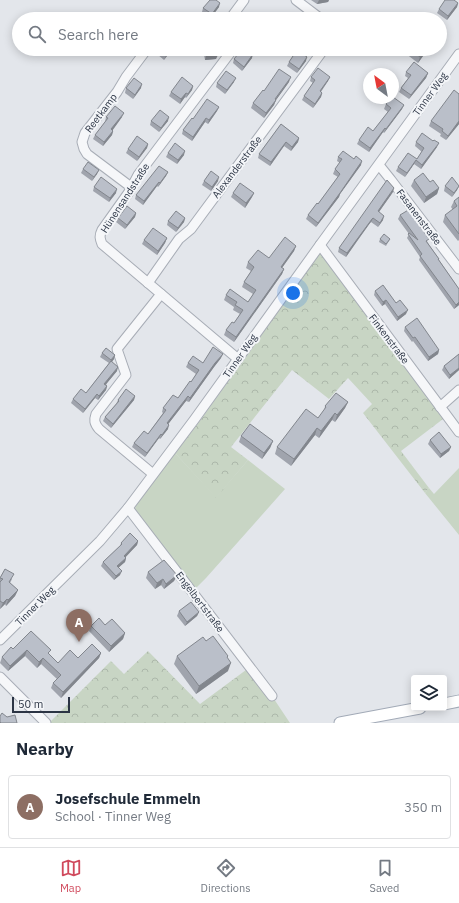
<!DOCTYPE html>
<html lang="en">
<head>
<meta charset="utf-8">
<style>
	:root { --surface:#fff; --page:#f6f6f7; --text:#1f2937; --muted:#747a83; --line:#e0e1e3; --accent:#d0495c }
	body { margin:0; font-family:"IBM Plex Sans",sans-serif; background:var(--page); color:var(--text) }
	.controls { position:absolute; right:12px; bottom:12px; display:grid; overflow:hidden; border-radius:4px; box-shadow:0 2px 10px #0003 }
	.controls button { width:36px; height:36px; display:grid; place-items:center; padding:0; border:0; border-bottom:1px solid var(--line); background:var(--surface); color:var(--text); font:20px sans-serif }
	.compass { position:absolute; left:363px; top:68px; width:36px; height:36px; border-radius:50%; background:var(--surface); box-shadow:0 2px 10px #0003; rotate:328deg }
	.scale { position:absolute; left:12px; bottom:10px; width:58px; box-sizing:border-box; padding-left:4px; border:2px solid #2b3444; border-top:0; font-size:11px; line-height:14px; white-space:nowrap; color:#2b3444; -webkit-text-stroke:3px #f3f5f8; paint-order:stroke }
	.you { position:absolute; left:293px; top:293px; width:14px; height:14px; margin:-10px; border:3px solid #fff; border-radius:50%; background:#1a73e8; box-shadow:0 0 0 6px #1a73e833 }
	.badge { display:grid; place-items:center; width:26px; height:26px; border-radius:50%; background:var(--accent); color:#fff; font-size:13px; font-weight:700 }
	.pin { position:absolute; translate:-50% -33px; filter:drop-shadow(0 1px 2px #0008) }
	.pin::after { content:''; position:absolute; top:21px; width:14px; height:12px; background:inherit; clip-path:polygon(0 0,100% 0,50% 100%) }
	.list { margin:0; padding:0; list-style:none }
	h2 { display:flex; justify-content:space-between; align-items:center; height:52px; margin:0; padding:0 16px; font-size:17px }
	h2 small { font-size:13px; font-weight:400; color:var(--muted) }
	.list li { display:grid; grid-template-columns:26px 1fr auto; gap:12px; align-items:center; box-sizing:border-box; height:64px; margin:0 8px 8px; padding:0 8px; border:1px solid var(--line); border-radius:4px }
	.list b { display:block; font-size:15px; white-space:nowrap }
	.list p { margin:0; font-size:13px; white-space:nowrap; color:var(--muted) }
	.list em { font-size:13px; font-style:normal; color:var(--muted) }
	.icon { flex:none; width:22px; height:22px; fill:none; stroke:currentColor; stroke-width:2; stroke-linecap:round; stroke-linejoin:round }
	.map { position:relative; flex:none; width:459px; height:723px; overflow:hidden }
	.search { position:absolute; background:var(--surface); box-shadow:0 2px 10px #0003; left:12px; right:12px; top:12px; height:44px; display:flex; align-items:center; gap:10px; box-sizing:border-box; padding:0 14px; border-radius:22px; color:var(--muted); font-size:15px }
	.sheet { height:124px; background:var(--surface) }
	nav { display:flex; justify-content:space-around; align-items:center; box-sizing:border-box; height:56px; border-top:1px solid var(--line); background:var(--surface); font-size:11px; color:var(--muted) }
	nav a { display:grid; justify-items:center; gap:2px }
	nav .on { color:var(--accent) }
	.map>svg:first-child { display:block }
	.grass { fill:#c8d5c4 }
	.forest { fill:url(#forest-crowns) }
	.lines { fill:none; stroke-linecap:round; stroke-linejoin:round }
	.minor-casing { stroke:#a8adb6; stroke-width:11 }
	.major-casing { stroke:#a2aab7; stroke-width:13 }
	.minor { stroke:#f6f7f9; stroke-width:9 }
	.major { stroke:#fff; stroke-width:11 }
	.wall { fill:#a0a4ad }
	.shaded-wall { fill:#82868d }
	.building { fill:#babfc9; stroke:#82868d }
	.labels { text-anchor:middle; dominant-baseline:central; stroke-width:4; stroke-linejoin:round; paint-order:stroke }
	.street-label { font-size:10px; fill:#2b3444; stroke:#f3f5f8 }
</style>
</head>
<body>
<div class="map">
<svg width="459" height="723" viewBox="0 0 459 723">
	<defs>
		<pattern id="forest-crowns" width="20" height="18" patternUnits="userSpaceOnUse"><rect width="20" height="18" fill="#c8d5c4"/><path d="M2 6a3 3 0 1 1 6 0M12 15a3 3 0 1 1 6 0" fill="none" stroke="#acb7aa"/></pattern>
	</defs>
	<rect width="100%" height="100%" fill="#e3e6eb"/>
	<g class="grass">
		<polygon points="175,453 216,497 248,460 285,489 206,578 192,592 133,513 138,501"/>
		<polygon points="459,468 459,535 425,493 429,488 434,494"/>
	</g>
	<g class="forest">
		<polygon points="323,249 447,416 401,451 429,488 425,493 363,413 372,404 348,378 329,399 292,370 231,447 248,460 216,498 175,453 199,422"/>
		<polygon points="148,651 200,704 250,667 272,696 290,723 49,723 111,661 124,674"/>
	</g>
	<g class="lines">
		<g class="minor-casing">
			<g id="minor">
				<polyline points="296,0 321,19"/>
				<polyline points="230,19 244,0"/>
				<path d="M233,49L138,175L129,192L102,230C99,236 100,239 102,244L238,359"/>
				<polyline points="379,165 391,180 459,269"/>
				<polyline points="131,187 87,154 84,149 82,142 85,133 117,92 126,77 147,49"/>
				<polyline points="320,245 459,432"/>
				<polyline points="148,283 179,239 191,229 324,49"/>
				<polyline points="440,407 459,390"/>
				<path d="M153,474L99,429C94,423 94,420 96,414L126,375L117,349L161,294"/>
				<polyline points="128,508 272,696"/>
				<polyline points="0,640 100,541 128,508 194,420 320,245 459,54"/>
				<polyline points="0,677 46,723"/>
			</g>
		</g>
		<g class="major-casing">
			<g id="major">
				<polyline points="444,704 459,701"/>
				<polyline points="340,723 420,708"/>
			</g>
		</g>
		<use href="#minor" class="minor"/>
		<use href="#major" class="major"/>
	</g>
	<g class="wall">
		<polygon points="311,0 329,0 328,2 317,4"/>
		<polygon points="458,3 457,7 447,20 437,13 439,9"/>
		<polygon points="219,7 210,19 202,12 203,8"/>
		<polygon points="172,49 164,60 157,54 158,50"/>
		<polygon points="203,49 217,49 216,59 205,60"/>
		<polygon points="401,49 428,49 418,63 401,50"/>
		<polygon points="252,58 242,71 233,63 234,59"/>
		<polygon points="306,61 297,73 287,66 289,62"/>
		<polygon points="406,72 428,73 426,78 409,99 399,92 401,88 408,78 405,76"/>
		<polygon points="311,77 330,77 328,81 321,92 322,93 321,97 313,108 302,100 304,96 313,83 310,81"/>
		<polygon points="234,82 225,94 216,87 217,83"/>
		<polygon points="289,82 276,100 274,105 264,118 251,108 253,103 264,91"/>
		<polygon points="193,86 192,90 186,98 185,97 180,104 169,96 171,92"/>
		<polygon points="126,88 141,88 133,99 125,93"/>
		<polygon points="459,94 459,124 446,140 440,136 441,134 429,126 431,121"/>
		<polygon points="386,104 404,105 402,109 384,133 383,132 369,152 357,144 359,140 373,131 388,112 384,109"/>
		<polygon points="219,107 217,111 208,124 205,122 192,141 182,134 183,130 193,119"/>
		<polygon points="106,117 122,117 112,130 113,131 112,135 103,146 93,139 95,135 105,122"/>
		<polygon points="151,121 168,121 159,132 150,125"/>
		<polygon points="281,124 299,138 298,142 291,151 284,146 270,166 258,158 259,154"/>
		<polygon points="416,142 437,147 421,169 414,164 405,177 396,171 398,167 417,159 422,152 415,146"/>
		<polygon points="148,144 147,148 137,161 126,153 128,149"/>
		<polygon points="168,153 184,155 177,164 166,157"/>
		<polygon points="338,157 361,165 340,194 339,197 316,227 306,219 308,215 318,204 338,177 333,174 335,169 340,163 337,161"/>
		<polygon points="83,169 99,170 97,174 92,181 81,173"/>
		<polygon points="168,172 166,176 158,187 157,186 143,205 135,199 136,195"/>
		<polygon points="414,180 430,182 439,188 437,194 424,203 411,186"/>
		<polygon points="204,181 218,181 211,191 202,185"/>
		<polygon points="445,186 459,186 457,190 452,197 444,191"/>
		<polygon points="94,187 116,193 109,202 93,191"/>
		<polygon points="393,192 379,212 383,220 378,227 371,222 370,223 346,257 338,252 339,248"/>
		<polygon points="233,193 254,193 252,197 245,208 231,197"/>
		<polygon points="459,197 459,240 458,241 443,222 445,215 453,210 451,207 454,201"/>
		<polygon points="136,213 135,217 125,229 116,222 118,218"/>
		<polygon points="400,215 418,220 417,222 428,243 439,259 439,260 459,289 459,305 454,309 419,260 420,257 407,238 409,234 398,219"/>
		<polygon points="185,218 184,222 176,232 167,225 168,221"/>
		<polygon points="167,238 165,243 157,255 142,244 144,240"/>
		<polygon points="380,239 390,239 386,246 379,242"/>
		<polygon points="296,246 294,251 282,268 284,269 282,274 234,342 224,335 226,330 234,323 240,314 233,310 234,307 224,300 226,295 248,302 253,294 242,287 244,282 251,271 246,268 248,262 269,258"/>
		<polygon points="375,291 396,303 406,314 397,321 385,304 382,306 374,295"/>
		<polygon points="405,327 439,350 438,354 428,361 413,341 412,342 404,331"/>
		<polygon points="102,353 114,359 112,362 117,371 106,384 107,386 106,390 98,400 95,398 83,413 71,403 73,399 86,393 109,363 100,357"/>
		<polygon points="459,354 459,370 449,379 442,370 444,366"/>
		<polygon points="221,358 214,367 189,402 186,401 168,424 168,429 160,439 159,438 145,457 132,447 134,443 148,434 163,413 162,412 163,408 178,398 191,382 196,374 186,367 188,363 203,363"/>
		<polygon points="135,396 134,400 111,428 103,421 105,417 116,404 118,400"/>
		<polygon points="348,402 345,408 335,422 332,420 319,438 315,435 291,466 275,454 277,447 318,418 324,411 325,406"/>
		<polygon points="241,436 273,441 270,448 262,459 239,442"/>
		<polygon points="430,440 451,447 449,451 440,458 428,444"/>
		<polygon points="138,541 137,545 125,557 126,558 125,562 118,567 120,575 114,580 101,566 103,562 120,546 121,543"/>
		<polygon points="5,569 12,579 10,583 18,590 15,596 6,606 5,604 0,609 0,578"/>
		<polygon points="148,572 177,575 174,581 164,589 161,585 155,589 146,578"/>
		<polygon points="179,611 199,612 197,616 185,626 177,616"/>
		<polygon points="105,625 125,633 123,639 109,652 89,631 91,626"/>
		<polygon points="31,631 49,654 58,663 101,653 99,658 61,698 51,688 53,683 57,679 41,664 37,668 25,656 8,671 0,663 2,657 13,649"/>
		<polygon points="206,641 227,658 228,671 196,694 174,664 177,656"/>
	</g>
	<g class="shaded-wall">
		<polygon points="319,0 329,0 328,2 317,4"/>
		<polygon points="220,3 219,7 210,19 212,14"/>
		<polygon points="458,3 457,7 447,20 448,16"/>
		<polygon points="170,49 172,49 164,60 166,56"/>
		<polygon points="426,49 428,49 418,63 420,57"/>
		<polygon points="253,54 252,58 242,71 244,67"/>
		<polygon points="218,55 216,59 205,60 206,56"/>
		<polygon points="307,57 306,61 297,73 299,69"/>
		<polygon points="428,73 426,78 409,99 411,95"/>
		<polygon points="291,77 289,82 276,100 274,105 264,118 266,113"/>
		<polygon points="330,77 328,81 318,95 320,91"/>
		<polygon points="236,78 234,82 225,94 227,90"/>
		<polygon points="142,84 141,88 133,99 135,95"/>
		<polygon points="193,86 192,90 186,98 188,94"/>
		<polygon points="186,93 185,97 180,104 181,99"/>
		<polygon points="322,93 321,97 313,108 315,104"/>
		<polygon points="404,105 402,109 384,133 386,129"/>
		<polygon points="219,107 217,111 208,124 209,120"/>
		<polygon points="124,113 122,117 110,134 111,129"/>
		<polygon points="169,117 168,121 159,132 161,128"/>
		<polygon points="206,118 205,122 192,141 193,137"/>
		<polygon points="459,121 459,124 446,140 448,136"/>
		<polygon points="385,128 383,132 369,152 370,148"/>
		<polygon points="113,131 112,135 103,146 104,142"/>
		<polygon points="299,138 298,142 291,151 292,147"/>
		<polygon points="286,142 284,146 270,166 271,162"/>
		<polygon points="439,143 437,147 421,169 422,165"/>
		<polygon points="148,144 147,148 137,161 139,157"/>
		<polygon points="185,151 184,155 177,164 178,160"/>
		<polygon points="416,160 414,164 405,177 407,173"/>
		<polygon points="362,161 361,165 340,194 339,197 316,227 318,223"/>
		<polygon points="99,170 97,174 92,181 94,177"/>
		<polygon points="168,172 166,176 158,187 160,183"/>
		<polygon points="219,177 218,181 211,191 212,187"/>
		<polygon points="159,182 157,186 143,205 144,201"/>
		<polygon points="459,186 457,190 452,197 454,193"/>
		<polygon points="394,188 393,192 376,216 378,211"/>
		<polygon points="439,188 437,194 424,203 426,197"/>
		<polygon points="117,189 116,193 109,202 110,198"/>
		<polygon points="254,193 252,197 245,208 246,203"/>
		<polygon points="136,213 135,217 125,229 127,225"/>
		<polygon points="384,216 383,220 378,227 380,223"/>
		<polygon points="185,218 184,222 176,232 178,228"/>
		<polygon points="373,218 371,222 370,223 357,241 346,257 347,253 358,237 372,219"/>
		<polygon points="167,238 165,243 157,255 158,251"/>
		<polygon points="296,246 294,251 279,272 281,267"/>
		<polygon points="284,269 282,274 234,342 236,337"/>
		<polygon points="386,300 385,304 382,306 383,302"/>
		<polygon points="459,302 459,305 454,309 456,305"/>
		<polygon points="408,310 406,314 397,321 398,317"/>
		<polygon points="439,350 438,354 428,361 429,357"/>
		<polygon points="223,354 221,358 214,367 189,402 190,398 215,363"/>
		<polygon points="115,355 114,359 110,364 111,360"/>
		<polygon points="118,367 117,371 103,388 104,384"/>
		<polygon points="459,368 459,370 449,379 450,375"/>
		<polygon points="107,386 106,390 98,400 99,396"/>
		<polygon points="97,394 95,398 83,413 85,409"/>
		<polygon points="135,396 134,400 111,428 113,424"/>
		<polygon points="188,396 186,401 166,427 167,423"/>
		<polygon points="348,402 345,408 335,422 337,415"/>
		<polygon points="335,413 332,420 319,438 321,431"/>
		<polygon points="169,425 168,429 160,439 162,435"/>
		<polygon points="317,428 315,435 291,466 294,459"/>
		<polygon points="161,434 159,438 145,457 147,453"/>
		<polygon points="273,441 270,448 262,459 264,453"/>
		<polygon points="451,447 449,451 440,458 441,454"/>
		<polygon points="138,541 137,545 123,560 124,556"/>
		<polygon points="126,558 125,562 116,570 117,566"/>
		<polygon points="122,571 120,575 114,580 116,576"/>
		<polygon points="177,575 174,581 164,589 166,584"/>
		<polygon points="163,579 161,585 155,589 157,583"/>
		<polygon points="18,590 15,596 6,606 8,600"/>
		<polygon points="7,599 5,604 0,609 3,603"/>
		<polygon points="199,612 197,616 185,626 187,622"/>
		<polygon points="125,633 123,639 109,652 111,646"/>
		<polygon points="27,650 25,656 8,671 10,666"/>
		<polygon points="101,653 99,658 61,698 63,692"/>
		<polygon points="43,658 41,664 37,668 39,662"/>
		<polygon points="231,663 228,671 196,694 199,686"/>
	</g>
	<g class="building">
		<polygon points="210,0 216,0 220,3 212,14 203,8"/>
		<polygon points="445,0 454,0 458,3 448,16 439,9"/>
		<polygon points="159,49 170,49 166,56 158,50"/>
		<polygon points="205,49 217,49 218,55 206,56"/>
		<polygon points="242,49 246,49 253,54 244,67 234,59"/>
		<polygon points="410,49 426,49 420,57"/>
		<polygon points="297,50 307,57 299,69 289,62"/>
		<polygon points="414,62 428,73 411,95 401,88 411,75 406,72"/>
		<polygon points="318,68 330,77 320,91 322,93 315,104 304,96 315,80 311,77"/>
		<polygon points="279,69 291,77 275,99 276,100 266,113 253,103 263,90 264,91"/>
		<polygon points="226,71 236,78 227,90 217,83"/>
		<polygon points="182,77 193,86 188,94 186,93 181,99 171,92"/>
		<polygon points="134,78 142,84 135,95 126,88"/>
		<polygon points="454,90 459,94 459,121 448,136 442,131 443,129 431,121"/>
		<polygon points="393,97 404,105 386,129 385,128 370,148 359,140 368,127 373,131 391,108 386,104 391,98 393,98"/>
		<polygon points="207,99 219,107 209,120 206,118 193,137 183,130 192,118 193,119"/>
		<polygon points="115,106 124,113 111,129 113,131 104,142 95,135 108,118 106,117"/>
		<polygon points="160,110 169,117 161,128 151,121"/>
		<polygon points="281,124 299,138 292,147 286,142 271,162 259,154"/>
		<polygon points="422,133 433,141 434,140 439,143 422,165 416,160 407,173 398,167 408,153 417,159 424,148 416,142"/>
		<polygon points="137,136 148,144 139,157 128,149"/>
		<polygon points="175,143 185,151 178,160 168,153"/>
		<polygon points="343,151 354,159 356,156 362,161 340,193 318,223 308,215 317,203 318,204 340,174 335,169 342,159 338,157"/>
		<polygon points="88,162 99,170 94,177 83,169"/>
		<polygon points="159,166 168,172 160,183 159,182 144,201 136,195"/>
		<polygon points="211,171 219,177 212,187 204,181"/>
		<polygon points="423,173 430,182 433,180 439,188 426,197 414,180"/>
		<polygon points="101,177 117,189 110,198 94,187"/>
		<polygon points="452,177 459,186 454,193 445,186"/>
		<polygon points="387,180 394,188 378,211 384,216 380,223 373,218 372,219 347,253 339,248"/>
		<polygon points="240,183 254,193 246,203 233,193"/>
		<polygon points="459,197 459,234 445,215 457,206 454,201"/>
		<polygon points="127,206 136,213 127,225 118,218"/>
		<polygon points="410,209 418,220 416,221 429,239 426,241 439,259 438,259 459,289 459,302 456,305 420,256 422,254 408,234 409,233 418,240 400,215"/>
		<polygon points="176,211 185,218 178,228 168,221"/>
		<polygon points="153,228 167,238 158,251 144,240"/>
		<polygon points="384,234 390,239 386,244 380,239"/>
		<polygon points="285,237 296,246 281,267 284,269 236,337 226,330 232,322 234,323 243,310 235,305 237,302 226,295 230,289 248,302 256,290 244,282 254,267 248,262 258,250 269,258"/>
		<polygon points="383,285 396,303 400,300 408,310 398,317 386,300 383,302 375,291"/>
		<polygon points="417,318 439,350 429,357 415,337 413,338 405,327"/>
		<polygon points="213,347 223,354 215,363 190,398 188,396 167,423 169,425 162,435 161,434 147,453 134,443 144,431 148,434 166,410 163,408 173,395 178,398 190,381 191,382 199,370 188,363 193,356 203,363"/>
		<polygon points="106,348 115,355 111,360 102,353"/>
		<polygon points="459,354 459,368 450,375 444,366"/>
		<polygon points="111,361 118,367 104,384 107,386 99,396 97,394 85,409 73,399 81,389 86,393"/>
		<polygon points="126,389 135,396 113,424 105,417 119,401 118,400"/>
		<polygon points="336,393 348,402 337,415 335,413 321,431 317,428 294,459 277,447 306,409 318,418 326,407 325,406"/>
		<polygon points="250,424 273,441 264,453 241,436"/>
		<polygon points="439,432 451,447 441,454 430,440"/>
		<polygon points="130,533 138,541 124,556 126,558 117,566 122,571 116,576 103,562 122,544 121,543"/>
		<polygon points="164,560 177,575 166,584 163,579 157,583 148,572"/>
		<polygon points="5,569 14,574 9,582 18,590 8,600 7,599 3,603 0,601 0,582 3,579 0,578"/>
		<polygon points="191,602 199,612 187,622 179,611"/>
		<polygon points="99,618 105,625 112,619 125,633 111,646 91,626"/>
		<polygon points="31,631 51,650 48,653 58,663 70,650 78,658 92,644 101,653 63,692 53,683 61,675 43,658 39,662 27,650 10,666 2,657 11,647 13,649"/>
		<polygon points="213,636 228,656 227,657 231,663 199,686 177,656 203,637 206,641"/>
		<polygon points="2,713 7,717 15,715 17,723 1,723 0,722 0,716"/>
	</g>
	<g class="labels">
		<g class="street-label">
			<text transform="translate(430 94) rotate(-54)">Tinner Weg</text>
			<text transform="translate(101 113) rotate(-53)">Reetkamp</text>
			<text transform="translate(237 167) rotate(-53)">Alexanderstraße</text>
			<text transform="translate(125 198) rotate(-57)">Hünensandstraße</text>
			<text transform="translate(419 217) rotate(53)">Fasanenstraße</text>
			<text transform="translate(389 339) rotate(53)">Finkenstraße</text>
			<text transform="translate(240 356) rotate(-55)">Tinner Weg</text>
			<text transform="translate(200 602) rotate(53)">Engelbertstraße</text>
			<text transform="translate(35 606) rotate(-45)">Tinner Weg</text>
		</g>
	</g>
</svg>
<div class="controls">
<button><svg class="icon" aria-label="layers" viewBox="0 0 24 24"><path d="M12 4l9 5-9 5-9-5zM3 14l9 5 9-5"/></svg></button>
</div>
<svg class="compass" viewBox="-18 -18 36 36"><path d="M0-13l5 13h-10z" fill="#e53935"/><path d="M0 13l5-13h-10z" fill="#747a83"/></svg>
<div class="scale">50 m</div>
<div class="you"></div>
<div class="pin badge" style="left:79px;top:642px;background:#8d6e63">A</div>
<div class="search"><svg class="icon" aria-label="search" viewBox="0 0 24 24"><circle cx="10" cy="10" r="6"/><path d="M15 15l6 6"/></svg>Search here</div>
</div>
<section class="sheet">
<h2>Nearby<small></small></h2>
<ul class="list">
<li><span class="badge" style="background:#8d6e63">A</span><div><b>Josefschule Emmeln</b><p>School · Tinner Weg</p></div><em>350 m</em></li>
</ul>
</section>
<nav>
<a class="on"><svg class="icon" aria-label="map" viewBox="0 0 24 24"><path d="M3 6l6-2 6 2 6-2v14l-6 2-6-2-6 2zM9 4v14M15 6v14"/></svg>Map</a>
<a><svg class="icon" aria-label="directions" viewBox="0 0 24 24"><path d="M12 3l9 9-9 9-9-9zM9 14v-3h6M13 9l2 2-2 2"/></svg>Directions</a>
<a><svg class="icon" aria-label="saved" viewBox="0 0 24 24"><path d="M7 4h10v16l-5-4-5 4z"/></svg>Saved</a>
</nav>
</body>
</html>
